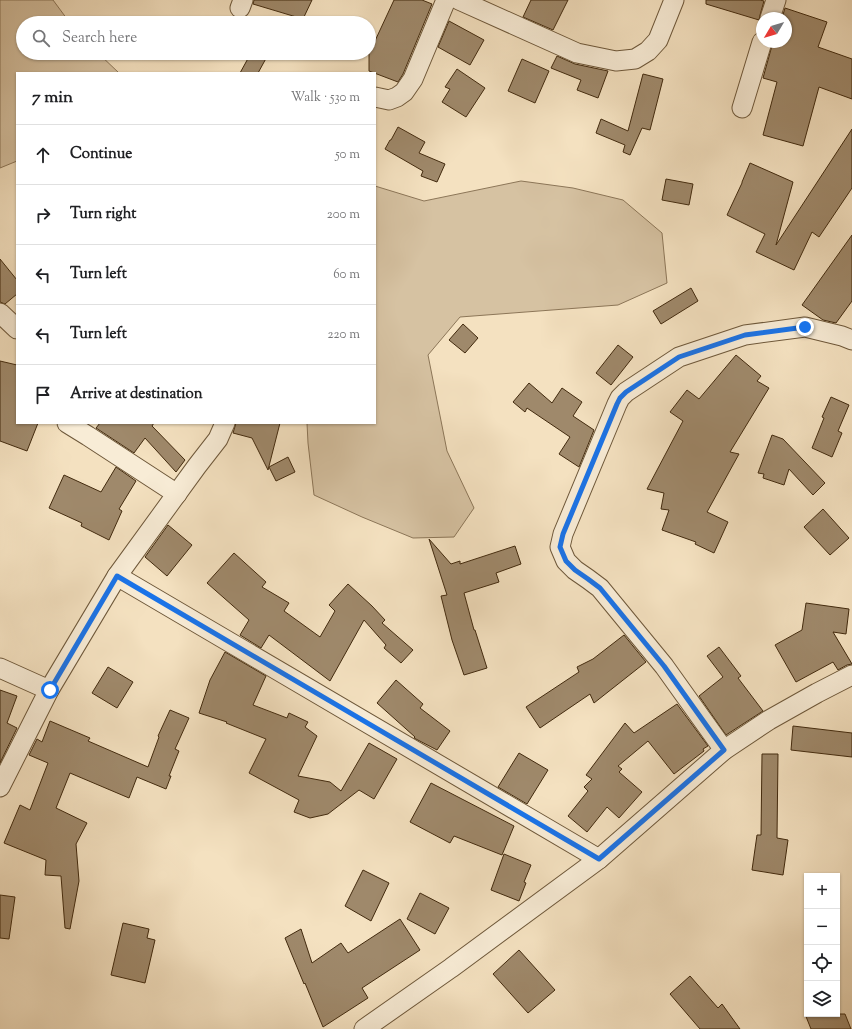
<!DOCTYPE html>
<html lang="en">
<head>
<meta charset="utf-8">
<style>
	:root { --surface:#fff; --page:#f6f6f6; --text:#202124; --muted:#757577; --line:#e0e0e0 }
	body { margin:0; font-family:"Sorts Mill Goudy",serif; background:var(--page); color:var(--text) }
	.controls { position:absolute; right:12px; bottom:12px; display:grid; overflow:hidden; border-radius:0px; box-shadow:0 1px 3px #0004 }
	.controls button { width:36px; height:36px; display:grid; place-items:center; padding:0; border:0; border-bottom:1px solid var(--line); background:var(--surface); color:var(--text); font:20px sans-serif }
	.compass { position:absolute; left:756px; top:12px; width:36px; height:36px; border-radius:50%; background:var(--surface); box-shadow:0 1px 3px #0004; rotate:232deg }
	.stop { position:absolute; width:12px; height:12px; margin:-9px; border:3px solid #1a73e8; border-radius:50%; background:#fff }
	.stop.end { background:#1a73e8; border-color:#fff; box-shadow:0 1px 4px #0008 }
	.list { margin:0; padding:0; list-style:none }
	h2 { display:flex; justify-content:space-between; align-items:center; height:52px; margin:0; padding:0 16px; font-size:17px }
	h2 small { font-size:13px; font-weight:400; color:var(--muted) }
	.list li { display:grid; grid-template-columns:26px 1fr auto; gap:12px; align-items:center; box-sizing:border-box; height:60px; padding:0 16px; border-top:1px solid var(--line) }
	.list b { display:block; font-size:15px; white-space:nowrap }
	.list em { font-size:13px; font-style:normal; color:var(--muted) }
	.icon { flex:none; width:22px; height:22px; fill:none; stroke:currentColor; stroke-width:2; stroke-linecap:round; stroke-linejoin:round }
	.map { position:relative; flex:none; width:852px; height:1029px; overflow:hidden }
	.search { position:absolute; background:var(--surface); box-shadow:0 1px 3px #0004; left:16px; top:16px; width:360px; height:44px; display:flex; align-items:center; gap:10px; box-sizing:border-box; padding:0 14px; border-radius:22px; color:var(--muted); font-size:15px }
	.panel { position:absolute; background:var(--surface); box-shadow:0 1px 3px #0004; left:16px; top:72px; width:360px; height:352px; border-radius:0px }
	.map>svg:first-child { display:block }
	.green { fill:#d6c2a2; stroke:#8c7658 }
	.building { fill:#9f896b; stroke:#422a0e }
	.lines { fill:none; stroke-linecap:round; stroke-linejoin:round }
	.street-casing { stroke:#6e583a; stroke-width:21 }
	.street { stroke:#f8ecd6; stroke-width:19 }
	.route { stroke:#1a73e8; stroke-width:5 }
</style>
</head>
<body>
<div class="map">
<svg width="852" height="1029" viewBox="0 0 852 1029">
	<rect width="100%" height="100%" fill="#f4e1c0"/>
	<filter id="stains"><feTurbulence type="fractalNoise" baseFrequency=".005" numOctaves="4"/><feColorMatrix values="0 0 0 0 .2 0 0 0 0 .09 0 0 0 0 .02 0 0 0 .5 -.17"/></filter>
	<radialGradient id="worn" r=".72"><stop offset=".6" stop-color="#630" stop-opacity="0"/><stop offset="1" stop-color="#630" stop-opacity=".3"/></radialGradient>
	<g class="green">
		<polygon points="0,0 53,0 70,23 23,23 23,53 98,53 119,73 17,73 17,161 0,168"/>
		<polygon points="521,181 573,188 623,200 662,233 667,283 618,305 460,317 428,355 447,451 474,508 454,537 413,538 362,517 314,495 308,443 307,423 375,423 375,186 424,201"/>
	</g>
	<g class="building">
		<polygon points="254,0 312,0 303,19 253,4"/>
		<polygon points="394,0 422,0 432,4 403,74 398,82 369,71 369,40 374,43"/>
		<polygon points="531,0 568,0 553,30 523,17"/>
		<polygon points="706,0 760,0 764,1 760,15 759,20 706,4"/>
		<polygon points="785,8 827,22 818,47 852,59 852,99 819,87 803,146 763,135 777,82 763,78 773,42 786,42 786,18 782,18"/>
		<polygon points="449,21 484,40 470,65 438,47"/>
		<polygon points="251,53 269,53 258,73 240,73"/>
		<polygon points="557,56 575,64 608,71 598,98 577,90 581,80 551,68"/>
		<polygon points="522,59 549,71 535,103 508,91"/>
		<polygon points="457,69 485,88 466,117 442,102 450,89 445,87"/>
		<polygon points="643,74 663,79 650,130 642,128 630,155 623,152 625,145 596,133 601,119 628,131"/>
		<polygon points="398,127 425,142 419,153 445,164 437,182 421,176 423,171 385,149 390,140 391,140"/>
		<polygon points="852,129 852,188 819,237 812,232 794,270 756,252 765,234 727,215 742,183 742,182 750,163 793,182 776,245"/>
		<polygon points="666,179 693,184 689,205 662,200"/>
		<polygon points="852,235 852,301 836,323 823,320 802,305"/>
		<polygon points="0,259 17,280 17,294 5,304 0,302"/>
		<polygon points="691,288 698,301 661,324 653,311"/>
		<polygon points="463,324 478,338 465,353 449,340"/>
		<polygon points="618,345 633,357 611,385 596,373"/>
		<polygon points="736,355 761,376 757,381 769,388 730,452 739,454 707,512 728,522 714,553 695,544 696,542 662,530 669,510 661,509 664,493 647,489 683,421 670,412 687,390 699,399"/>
		<polygon points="0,361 17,365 17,423 38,423 27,451 0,441"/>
		<polygon points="529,383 552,403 562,388 582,402 573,416 594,430 579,467 559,454 570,437 527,408 525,412 513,402"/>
		<polygon points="831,397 849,405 838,431 842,433 832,457 812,448 824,418 822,417"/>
		<polygon points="100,423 154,423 152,426 185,460 176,472 145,438 134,453 96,428"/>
		<polygon points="236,423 280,423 268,470 252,438 233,433"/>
		<polygon points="772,435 783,439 825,483 813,495 789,469 784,485 763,478 764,474 758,473"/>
		<polygon points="288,457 295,472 276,481 269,467"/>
		<polygon points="116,467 136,481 119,509 122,511 109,540 81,526 82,523 49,508 64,475 101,492"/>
		<polygon points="823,509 849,538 830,555 804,527"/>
		<polygon points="168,525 192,545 167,576 145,557"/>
		<polygon points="429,539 451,564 460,561 460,564 515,546 521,564 496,573 499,582 464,593 474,630 475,630 487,668 464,675 452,640 441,596 447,595"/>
		<polygon points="234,553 266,582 262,587 289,603 284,611 320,637 335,611 329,605 348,584 372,606 385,620 382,623 413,650 401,663 384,648 386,645 364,620 330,681 269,635 261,648 240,635 249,620 207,583"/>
		<polygon points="806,603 849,609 846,634 833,632 852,664 847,665 838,670 833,662 796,682 775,645 802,630"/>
		<polygon points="624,635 646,662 594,703 590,694 540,728 526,707 579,672 577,667 593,659"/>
		<polygon points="719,647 741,676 738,678 763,711 726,735 699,696 723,677 707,656"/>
		<polygon points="225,652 266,676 253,705 287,718 289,713 308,722 305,727 317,736 298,776 330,782 341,791 369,743 397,759 374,799 359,790 328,814 310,818 294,812 299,800 249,773 266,739 226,723 227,722 199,713 210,680"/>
		<polygon points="108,667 133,682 117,708 92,693"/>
		<polygon points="396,680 423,704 420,708 450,731 437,750 414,738 415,737 377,703"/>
		<polygon points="0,690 17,696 7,723 17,728 0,763"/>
		<polygon points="677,704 708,746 703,749 704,751 674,774 648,741 618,766 622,769 619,772 642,792 619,818 607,807 587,832 568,816 588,791 584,787 592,779 586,775 625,723 634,733"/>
		<polygon points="170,710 189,718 175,749 179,751 169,776 171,776 166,789 137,777 129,798 70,773 56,808 87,823 76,844 79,881 70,929 65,928 61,876 45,875 46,860 4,843 20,805 30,810 48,763 29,755 37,739 42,742 50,721 90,738 88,741 148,767 159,737 158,736"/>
		<polygon points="793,726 852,733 852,757 791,750"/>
		<polygon points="519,753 548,770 527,804 498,787"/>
		<polygon points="762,754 778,754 777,838 788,840 783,875 752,870 757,835 761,835"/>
		<polygon points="431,783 514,826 502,855 454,836 450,843 410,822"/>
		<polygon points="504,854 531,865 524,882 526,883 519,901 491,890"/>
		<polygon points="363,870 389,883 371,921 345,906"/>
		<polygon points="420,893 449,908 435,934 407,919"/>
		<polygon points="0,895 15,897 9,939 0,938"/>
		<polygon points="400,919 420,950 362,988 368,998 323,1027 305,983 304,984 285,938 301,929 312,963 341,943 348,953"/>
		<polygon points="123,923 149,929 147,938 155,940 145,983 111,975"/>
		<polygon points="519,950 555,990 528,1013 493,974"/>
		<polygon points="690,976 718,1008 722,1004 740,1029 700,1029 670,994"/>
		<polygon points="805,1014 845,1014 851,1029 811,1029"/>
	</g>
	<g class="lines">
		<g class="street-casing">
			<g id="street">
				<polyline points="459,0 577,53 616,61 635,59 648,51 658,40 674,0"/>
				<polyline points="240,8 243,0"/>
				<polyline points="770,18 776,0"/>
				<polyline points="375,97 389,100 397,97 404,92 413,79 446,0"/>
				<polyline points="742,108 762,42"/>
				<polyline points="0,313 17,329"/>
				<polyline points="67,423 88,436 177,494"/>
				<polyline points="117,576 599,859"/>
				<polyline points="0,668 49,690"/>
				<polyline points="724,750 664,666 600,588 588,579 575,570 566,561 560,547 563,534 617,404 620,398 626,392 679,357 745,335 805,327 842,336 852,340"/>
				<polyline points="0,787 49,690 117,576 197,466 218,439 225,423"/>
				<polyline points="364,1029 451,968 599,859 724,750 769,720 817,693 852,675"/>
			</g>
		</g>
		<use href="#street" class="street"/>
	</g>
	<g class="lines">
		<polyline class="route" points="50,690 117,576 599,859 724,750 664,666 600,588 588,579 575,570 566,561 560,547 563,534 617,404 620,398 626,392 679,357 745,335 805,327"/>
	</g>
	<rect width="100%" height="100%" filter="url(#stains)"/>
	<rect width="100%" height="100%" fill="url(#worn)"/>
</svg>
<div class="controls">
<button>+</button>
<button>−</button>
<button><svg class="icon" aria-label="locate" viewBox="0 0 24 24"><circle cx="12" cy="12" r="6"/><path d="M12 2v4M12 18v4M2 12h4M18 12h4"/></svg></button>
<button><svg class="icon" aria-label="layers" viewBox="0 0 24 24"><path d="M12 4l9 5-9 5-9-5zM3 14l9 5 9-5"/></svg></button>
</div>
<svg class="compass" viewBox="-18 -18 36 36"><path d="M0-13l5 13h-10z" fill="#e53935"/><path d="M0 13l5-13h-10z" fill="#757577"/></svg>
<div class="stop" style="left:50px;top:690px"></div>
<div class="stop end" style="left:805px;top:327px"></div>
<div class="search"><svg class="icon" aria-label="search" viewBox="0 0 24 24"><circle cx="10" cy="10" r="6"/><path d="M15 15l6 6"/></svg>Search here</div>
<section class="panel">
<h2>7 min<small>Walk · 530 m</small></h2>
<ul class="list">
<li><svg class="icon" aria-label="ahead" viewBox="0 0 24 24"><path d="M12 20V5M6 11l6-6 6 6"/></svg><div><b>Continue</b></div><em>50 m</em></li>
<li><svg class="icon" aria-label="right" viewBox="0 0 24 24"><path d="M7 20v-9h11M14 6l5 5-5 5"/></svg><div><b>Turn right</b></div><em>200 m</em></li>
<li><svg class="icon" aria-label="left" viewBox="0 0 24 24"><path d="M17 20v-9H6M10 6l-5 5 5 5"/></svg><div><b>Turn left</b></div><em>60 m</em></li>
<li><svg class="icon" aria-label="left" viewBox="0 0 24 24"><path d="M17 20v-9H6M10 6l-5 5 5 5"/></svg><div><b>Turn left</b></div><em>220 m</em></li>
<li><svg class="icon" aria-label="arrive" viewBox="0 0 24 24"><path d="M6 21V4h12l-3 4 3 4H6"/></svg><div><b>Arrive at destination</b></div></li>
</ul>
</section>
</div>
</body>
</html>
